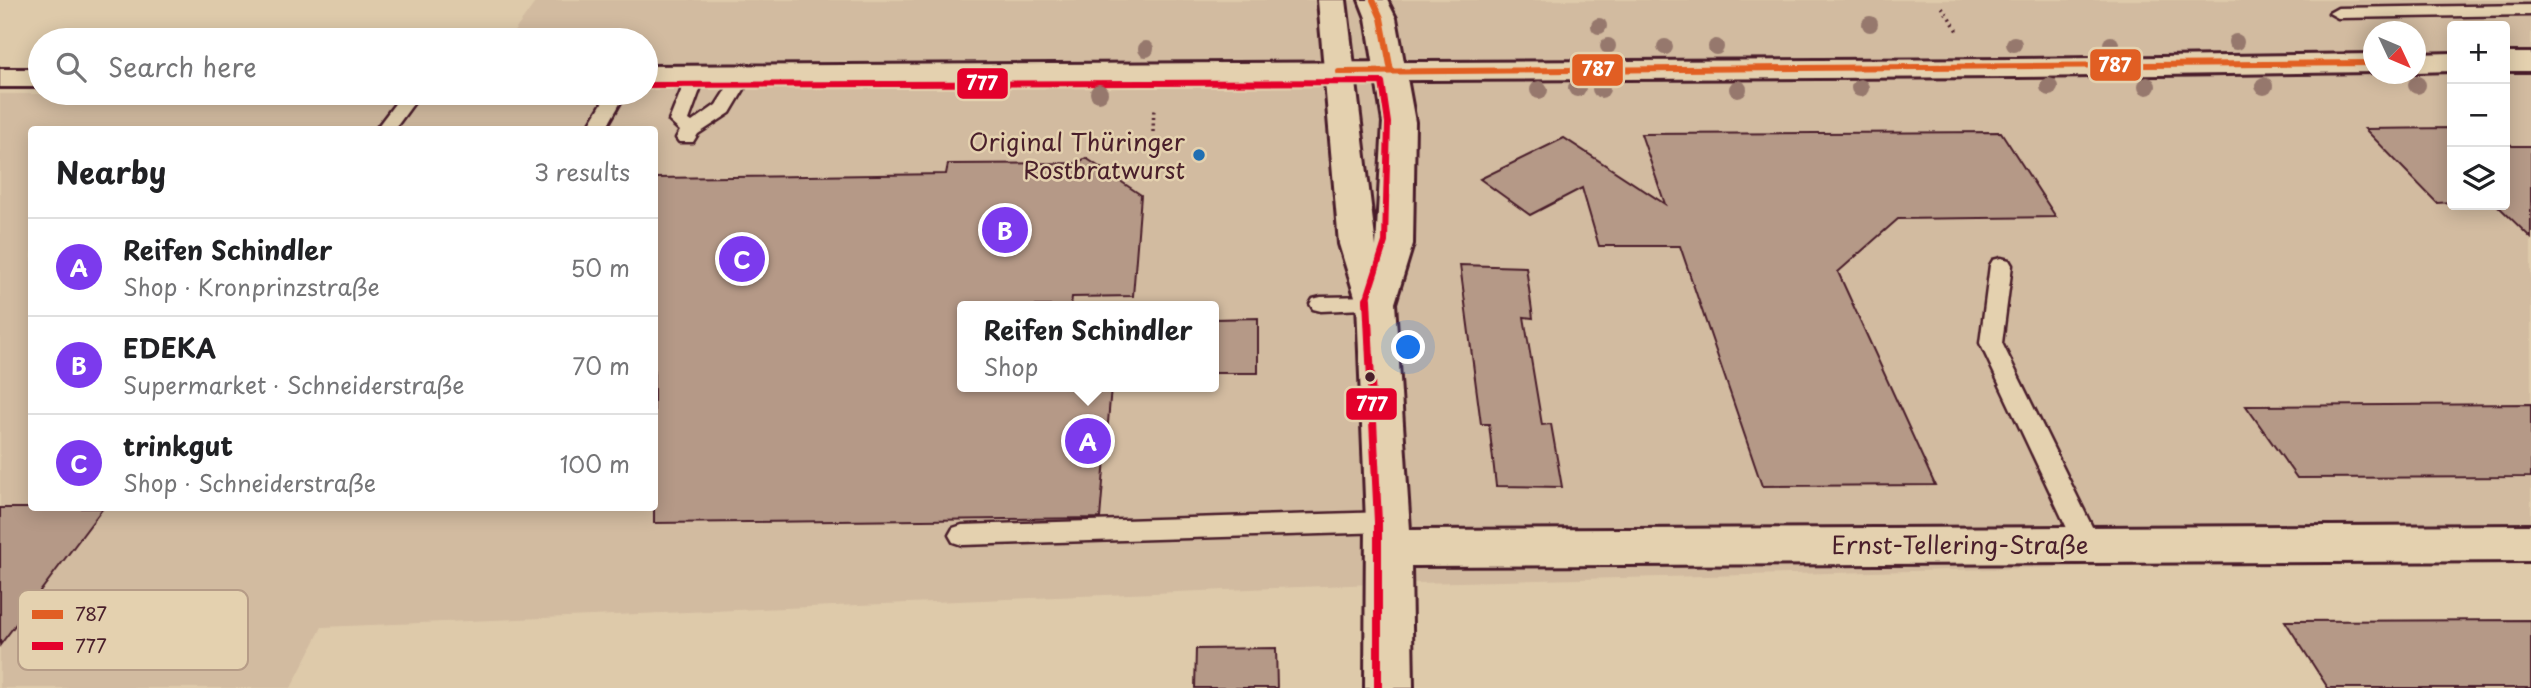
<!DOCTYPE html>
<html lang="en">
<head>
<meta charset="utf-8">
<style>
	:root { --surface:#fff; --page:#f6f6f6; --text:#202124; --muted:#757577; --line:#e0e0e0; --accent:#7c3aed }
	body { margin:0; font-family:"Playpen Sans",sans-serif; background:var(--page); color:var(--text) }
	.controls { position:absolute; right:21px; top:21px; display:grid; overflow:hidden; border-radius:7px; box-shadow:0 4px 18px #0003 }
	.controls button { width:63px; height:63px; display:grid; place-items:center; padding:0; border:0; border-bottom:2px solid var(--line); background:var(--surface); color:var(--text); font:35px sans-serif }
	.compass { position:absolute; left:2363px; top:21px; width:63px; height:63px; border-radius:50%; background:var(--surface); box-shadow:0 4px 18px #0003; rotate:134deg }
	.you { position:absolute; left:1409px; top:348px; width:24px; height:24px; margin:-18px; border:5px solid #fff; border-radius:50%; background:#1a73e8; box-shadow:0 0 0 10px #1a73e833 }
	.badge { display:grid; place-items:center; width:46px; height:46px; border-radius:50%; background:var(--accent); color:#fff; font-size:23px; font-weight:700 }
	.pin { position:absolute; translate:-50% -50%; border:4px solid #fff; box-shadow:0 2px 7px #0006 }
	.popup { position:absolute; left:957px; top:301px; width:262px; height:91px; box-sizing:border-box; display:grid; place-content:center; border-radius:7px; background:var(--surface); filter:drop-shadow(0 2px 5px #0005); font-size:23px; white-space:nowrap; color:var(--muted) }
	.popup b { font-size:26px; color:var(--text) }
	.popup::after { content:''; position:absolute; left:50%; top:100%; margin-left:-14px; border:14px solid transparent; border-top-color:var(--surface) }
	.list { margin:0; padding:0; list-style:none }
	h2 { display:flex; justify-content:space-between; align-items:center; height:91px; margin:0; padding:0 28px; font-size:30px }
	h2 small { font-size:23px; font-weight:400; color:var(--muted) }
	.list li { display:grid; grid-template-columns:46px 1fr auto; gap:21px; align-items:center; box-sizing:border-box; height:98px; padding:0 28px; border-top:2px solid var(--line) }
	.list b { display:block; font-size:26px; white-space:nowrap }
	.list p { margin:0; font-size:23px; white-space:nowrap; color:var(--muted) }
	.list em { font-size:23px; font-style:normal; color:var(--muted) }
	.icon { flex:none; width:38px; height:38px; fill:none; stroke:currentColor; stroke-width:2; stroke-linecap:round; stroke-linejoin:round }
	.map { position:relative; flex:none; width:2531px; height:688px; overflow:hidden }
	.search { position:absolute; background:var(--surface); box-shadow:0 4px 18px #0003; left:28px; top:28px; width:630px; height:77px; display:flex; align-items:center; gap:18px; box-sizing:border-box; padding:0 24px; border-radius:38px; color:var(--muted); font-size:26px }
	.panel { position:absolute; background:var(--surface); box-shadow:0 4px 18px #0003; left:28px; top:126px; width:630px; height:385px; border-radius:7px }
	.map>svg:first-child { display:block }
	.built { fill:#d2bba0; fill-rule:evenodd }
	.building { fill:#b59987; stroke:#4a1f2b; stroke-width:2 }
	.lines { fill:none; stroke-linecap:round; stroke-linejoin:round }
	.lane-casing { stroke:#4a1f2b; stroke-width:5 }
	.street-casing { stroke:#4a1f2b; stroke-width:6 }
	.secondary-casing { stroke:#4a1f2b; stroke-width:6 }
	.path { stroke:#4a1f2b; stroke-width:3.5; stroke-dasharray:2 4.5; stroke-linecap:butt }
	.lane { fill:#e4d1af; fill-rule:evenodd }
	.street { fill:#e4d1af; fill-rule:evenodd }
	.secondary { fill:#e4d1af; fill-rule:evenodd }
	.bus-1-casing { stroke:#e4d1af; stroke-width:10 }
	.bus-2-far1-casing { stroke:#e4d1af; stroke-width:10 }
	.bus-2-casing { stroke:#e4d1af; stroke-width:13 }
	.bus-1 { stroke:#e15e23; stroke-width:6 }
	.bus-2-far1 { stroke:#e4002b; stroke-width:6 }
	.bus-2 { stroke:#e4002b; stroke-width:8 }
	.tree { fill:#96786d }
	.poi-dot { fill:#1f6fb2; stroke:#e4d1af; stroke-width:2.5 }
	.bus-dot { fill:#4a1f2b; stroke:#e4d1af; stroke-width:2.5 }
	.labels { text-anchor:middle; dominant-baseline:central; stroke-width:5; stroke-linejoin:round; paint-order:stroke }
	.poi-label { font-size:24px; fill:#4a1f2b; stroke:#e4d1af; text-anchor:end }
	.street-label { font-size:24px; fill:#4a1f2b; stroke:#e4d1af }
	.key { fill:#e4d1af; stroke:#b69c87; stroke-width:2 }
	.key-label { font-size:19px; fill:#4a1f2b }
	.line-badge { stroke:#e4d1af; stroke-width:2.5 }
	.badge-label { font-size:19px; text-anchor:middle; font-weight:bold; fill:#fff }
</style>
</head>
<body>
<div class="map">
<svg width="2531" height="688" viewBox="0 0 2531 688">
	<rect width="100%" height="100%" fill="#decaaa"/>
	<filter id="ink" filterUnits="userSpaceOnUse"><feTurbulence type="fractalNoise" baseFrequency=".0143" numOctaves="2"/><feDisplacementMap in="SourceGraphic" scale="14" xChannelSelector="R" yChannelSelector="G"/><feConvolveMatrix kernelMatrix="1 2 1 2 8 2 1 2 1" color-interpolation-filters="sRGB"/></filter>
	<g filter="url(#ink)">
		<path class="built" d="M537,0H2531V556L1374,584L322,627L291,688H0V94L646,93V40H508ZM2452,26H2505V205H2452ZM2374,32H2416V74H2374ZM32,130H654V508H32ZM962,306H1214V387H962Z"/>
		<g class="building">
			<polygon points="2452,128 2452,202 2437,203 2365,129"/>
			<polygon points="2001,132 2056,217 1898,219 1838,272 1935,485 1762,486 1680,246 1599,246 1582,188 1530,215 1480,179 1564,138 1665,204 1641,134"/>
			<polygon points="2505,139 2512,146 2531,146 2531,238 2497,205 2505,205"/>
			<polygon points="1086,158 1141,195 1133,296 1072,297 1071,306 962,306 962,387 1111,387 1100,518 654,523 654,178 946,174 948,164 1077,163"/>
			<polygon points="1460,265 1526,267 1533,318 1524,317 1542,425 1551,424 1562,487 1496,486 1489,424 1481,424"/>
			<polygon points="1258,318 1258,373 1214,373 1214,319"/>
			<polygon points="2531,404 2531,477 2297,478 2246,406"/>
			<polygon points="0,508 103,508 0,645"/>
			<polygon points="2531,620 2531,688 2328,688 2285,621"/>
			<polygon points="1276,648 1277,688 1195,688 1196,649"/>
		</g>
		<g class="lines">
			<g class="lane-casing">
				<g id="lane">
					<polygon points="2531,5 2531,15 2338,18 2329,13 2338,8"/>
					<polygon points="696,71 705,76 689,120 692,122 716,105 737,72 743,71 752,76 730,113 698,134 693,142 679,142 676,138 680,131 669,121 687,76"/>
					<polygon points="403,93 421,93 394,130 375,130"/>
					<polygon points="608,93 626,93 605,130 586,130"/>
					<polygon points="2001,258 2009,260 2012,265 2002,343 2100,543 2096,550 2087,553 2078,550 2074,543 1980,343 1990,265 1993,260"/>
					<polygon points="1376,296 1384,298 1387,303 1384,308 1321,311 1313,309 1310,304 1313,299 1321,297"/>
					<polygon points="1388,512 1397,515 1401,522 1397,529 1388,532 962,545 953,542 949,535 953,528 962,525"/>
				</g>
			</g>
			<g class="street-casing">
				<polygon id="street" points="1318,0 1346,0 1376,247 1383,122 1366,18 1359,0 1387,0 1396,18 1415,122 1413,244 1395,303 1410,530 2531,525 2531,561 1411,566 1413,688 1365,688 1366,522 1357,303 1339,244"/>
			</g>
			<g class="secondary-casing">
				<g id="secondary">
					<polygon points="2452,53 2452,71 2416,72 2416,54"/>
					<rect x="2505" y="53" width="26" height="18"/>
					<polygon points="2374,54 2374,72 2016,77 646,84 646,66 2016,59"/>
					<rect x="0" y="69" width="40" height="18"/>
				</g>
			</g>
			<g class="path">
				<polyline points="1942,7 1960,34"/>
				<polyline points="1153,132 1154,106"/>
			</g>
			<use href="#lane" class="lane"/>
			<use href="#street" class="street"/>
			<use href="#secondary" class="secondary"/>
			<g class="bus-1-casing">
				<g id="bus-1">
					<polyline points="1373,0 1381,18 1391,71"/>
					<polyline points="1339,72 2374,63"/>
				</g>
			</g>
			<g class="bus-2-far1-casing">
				<polyline id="bus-2-far1" points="646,85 1382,82 1388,123 1385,242 1366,301"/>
			</g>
			<g class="bus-2-casing">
				<polyline id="bus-2" points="1367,299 1378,522 1378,688"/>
			</g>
			<use href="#bus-1" class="bus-1"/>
			<use href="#bus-2-far1" class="bus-2-far1"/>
			<use href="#bus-2" class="bus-2"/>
		</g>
		<g class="tree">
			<circle cx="1870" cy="24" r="8"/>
			<circle cx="1599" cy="26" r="8"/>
			<circle cx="2236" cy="42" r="8"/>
			<circle cx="2014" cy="44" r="8"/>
			<circle cx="2111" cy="44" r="8"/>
			<circle cx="1608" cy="46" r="8"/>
			<circle cx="1665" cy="47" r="8"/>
			<circle cx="1716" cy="47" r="8"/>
			<circle cx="1146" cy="49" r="8"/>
			<circle cx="2417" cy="85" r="9"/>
			<circle cx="2147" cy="86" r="9"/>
			<circle cx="2264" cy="86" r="9"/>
			<circle cx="2049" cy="87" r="9"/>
			<circle cx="1577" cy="88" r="9"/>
			<circle cx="1860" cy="88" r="9"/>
			<circle cx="1601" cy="89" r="9"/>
			<circle cx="1738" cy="89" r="9"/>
			<circle cx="1539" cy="90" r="9"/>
			<circle cx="1099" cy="93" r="9"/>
		</g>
	</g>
	<circle class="poi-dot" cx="1199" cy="155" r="7"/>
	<circle class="bus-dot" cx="1370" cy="377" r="6"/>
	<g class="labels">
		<g class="poi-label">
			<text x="1185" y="141">Original Thüringer<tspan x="1185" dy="28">Rostbratwurst</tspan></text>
		</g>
		<g class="street-label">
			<text x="1960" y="544">Ernst-Tellering-Straße</text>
		</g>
	</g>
	<rect x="18" y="590" width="230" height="80" rx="10" class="key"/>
	<rect x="32" y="610" width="31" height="9" fill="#e15e23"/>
	<rect x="32" y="642" width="31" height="8" fill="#e4002b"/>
	<g class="key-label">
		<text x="75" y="621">787</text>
		<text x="75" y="653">777</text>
	</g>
	<g class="line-badge">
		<rect x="2089" y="48" width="53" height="34" rx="7" fill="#e15e23"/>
		<rect x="1571" y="53" width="53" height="34" rx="7" fill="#e15e23"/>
		<rect x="956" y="67" width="53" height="33" rx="7" fill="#e4002b"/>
		<rect x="1345" y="387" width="53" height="34" rx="7" fill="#e4002b"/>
	</g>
	<g class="badge-label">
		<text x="2115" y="72">787</text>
		<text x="1598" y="76">787</text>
		<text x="982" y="90">777</text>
		<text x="1372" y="411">777</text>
	</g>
</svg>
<div class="controls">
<button>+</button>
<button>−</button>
<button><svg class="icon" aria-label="layers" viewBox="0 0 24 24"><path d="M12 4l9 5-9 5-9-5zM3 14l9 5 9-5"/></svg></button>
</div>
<svg class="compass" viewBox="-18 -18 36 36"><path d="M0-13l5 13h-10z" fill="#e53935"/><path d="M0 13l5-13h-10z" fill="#757577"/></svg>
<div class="you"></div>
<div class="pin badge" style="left:1088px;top:441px">A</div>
<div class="popup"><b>Reifen Schindler</b>Shop</div>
<div class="pin badge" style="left:1005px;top:230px">B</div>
<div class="pin badge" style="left:742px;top:259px">C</div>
<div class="search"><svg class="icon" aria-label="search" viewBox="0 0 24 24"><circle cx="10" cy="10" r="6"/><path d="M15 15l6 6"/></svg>Search here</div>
<section class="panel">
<h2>Nearby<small>3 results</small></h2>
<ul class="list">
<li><span class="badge">A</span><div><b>Reifen Schindler</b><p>Shop · Kronprinzstraße</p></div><em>50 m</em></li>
<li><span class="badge">B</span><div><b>EDEKA</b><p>Supermarket · Schneiderstraße</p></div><em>70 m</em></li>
<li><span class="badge">C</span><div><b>trinkgut</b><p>Shop · Schneiderstraße</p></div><em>100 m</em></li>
</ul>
</section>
</div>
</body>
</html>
